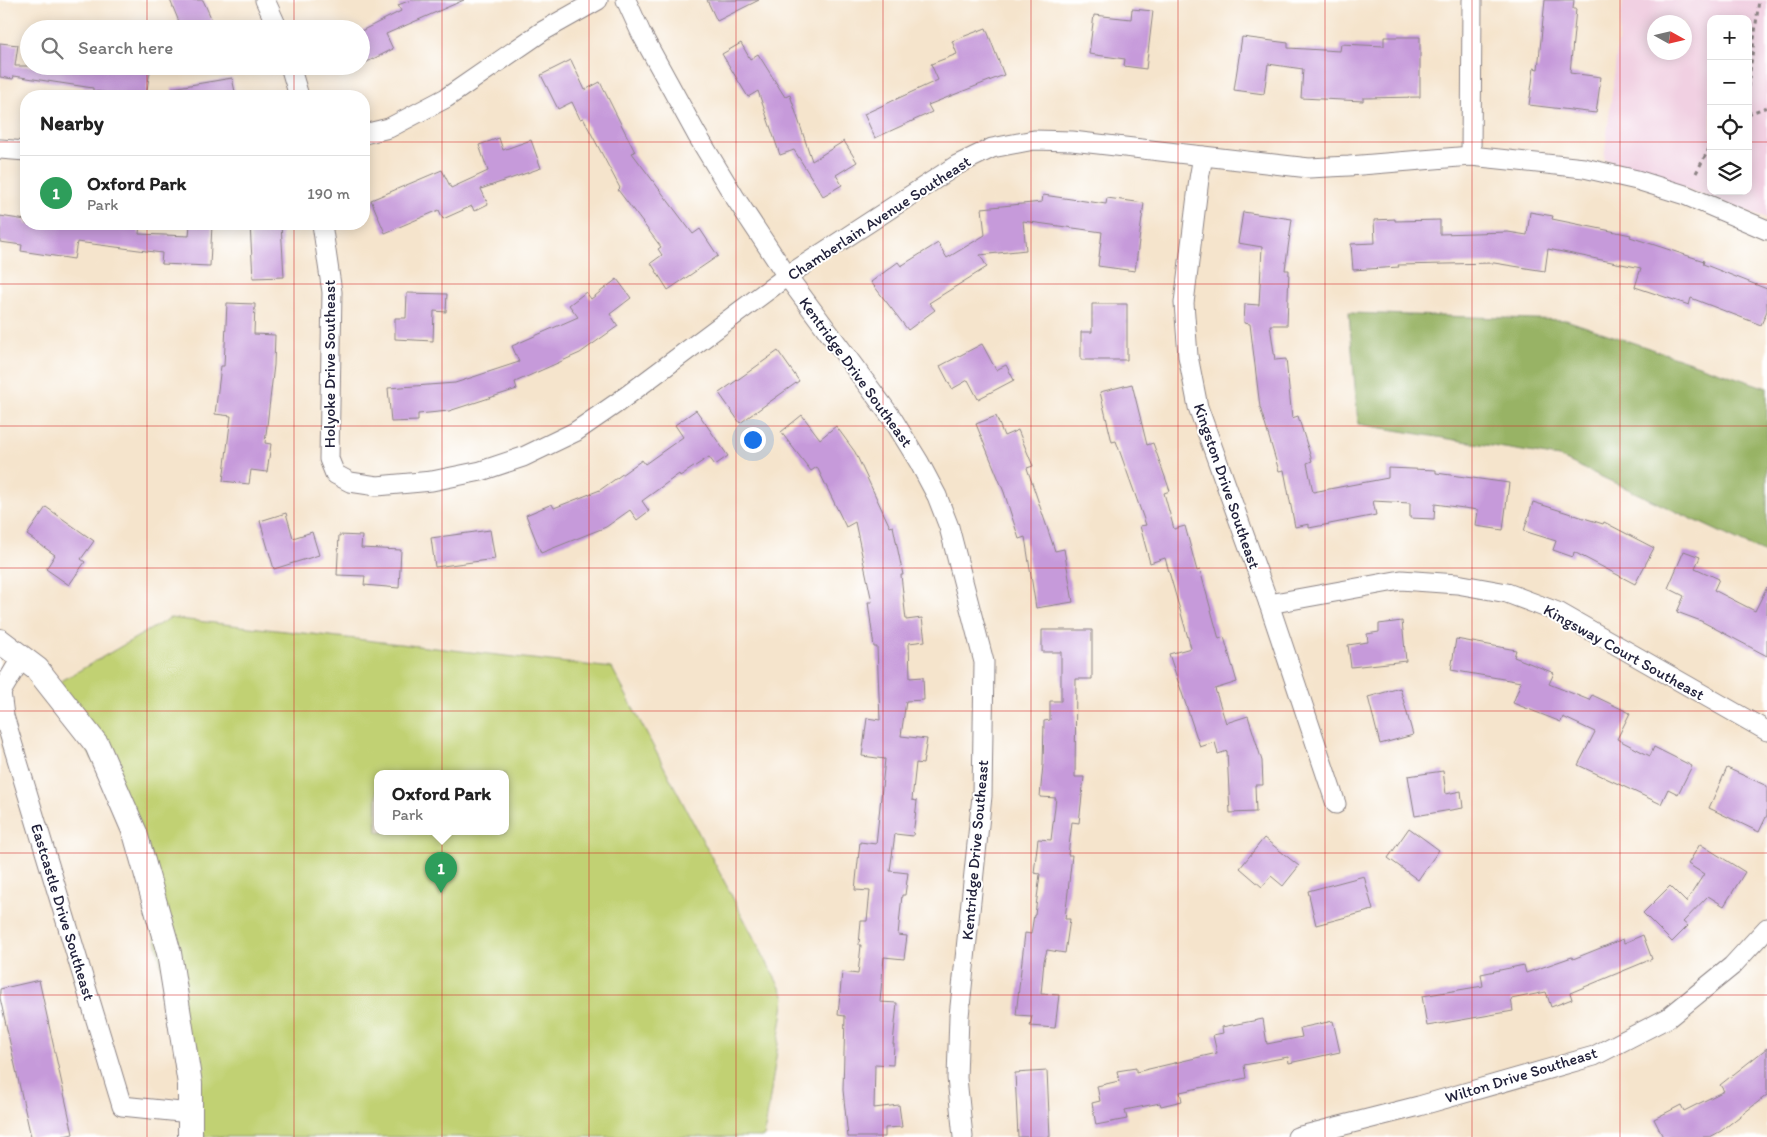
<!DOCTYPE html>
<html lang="en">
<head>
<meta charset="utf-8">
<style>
	:root { --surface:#fff; --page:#f6f6f6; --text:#222; --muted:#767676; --line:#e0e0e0; --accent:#0f766e }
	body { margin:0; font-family:Itim,sans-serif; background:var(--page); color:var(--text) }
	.controls { position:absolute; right:15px; top:15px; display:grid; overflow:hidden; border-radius:10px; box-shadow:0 2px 12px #0003 }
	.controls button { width:45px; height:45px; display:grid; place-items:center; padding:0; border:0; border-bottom:1px solid var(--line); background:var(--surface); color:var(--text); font:25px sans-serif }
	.compass { position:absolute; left:1647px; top:15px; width:45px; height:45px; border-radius:50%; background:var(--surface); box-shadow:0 2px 12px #0003; rotate:98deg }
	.you { position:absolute; left:752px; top:439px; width:18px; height:18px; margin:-12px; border:4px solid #fff; border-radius:50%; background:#1a73e8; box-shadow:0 0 0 8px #1a73e833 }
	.badge { display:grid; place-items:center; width:32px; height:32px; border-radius:50%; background:var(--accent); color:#fff; font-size:16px; font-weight:700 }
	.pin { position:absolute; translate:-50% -41px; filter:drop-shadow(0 1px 2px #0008) }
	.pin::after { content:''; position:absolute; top:26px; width:18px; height:15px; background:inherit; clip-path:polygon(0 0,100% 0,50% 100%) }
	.popup { position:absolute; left:374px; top:770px; width:135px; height:65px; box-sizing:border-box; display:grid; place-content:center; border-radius:10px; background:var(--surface); filter:drop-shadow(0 1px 4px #0005); font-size:16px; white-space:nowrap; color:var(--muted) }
	.popup b { font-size:19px; color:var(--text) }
	.popup::after { content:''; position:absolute; left:50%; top:100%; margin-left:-10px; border:10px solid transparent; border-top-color:var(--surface) }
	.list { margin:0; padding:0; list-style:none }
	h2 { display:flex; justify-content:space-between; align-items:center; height:65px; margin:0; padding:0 20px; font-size:21px }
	h2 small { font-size:16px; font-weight:400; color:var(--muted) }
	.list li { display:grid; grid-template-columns:32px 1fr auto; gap:15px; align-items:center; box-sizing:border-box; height:75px; padding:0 20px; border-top:1px solid var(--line) }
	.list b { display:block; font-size:19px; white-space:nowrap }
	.list p { margin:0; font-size:16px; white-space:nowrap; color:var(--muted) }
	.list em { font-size:16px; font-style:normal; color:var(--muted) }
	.icon { flex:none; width:28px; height:28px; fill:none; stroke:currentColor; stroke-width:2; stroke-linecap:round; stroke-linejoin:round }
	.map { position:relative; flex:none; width:1767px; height:1137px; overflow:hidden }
	.search { position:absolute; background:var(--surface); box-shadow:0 2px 12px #0003; left:20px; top:20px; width:350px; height:55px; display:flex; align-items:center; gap:12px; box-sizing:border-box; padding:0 18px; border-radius:28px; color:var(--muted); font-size:19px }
	.panel { position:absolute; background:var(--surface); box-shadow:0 2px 12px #0003; left:20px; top:90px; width:350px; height:140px; border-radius:20px }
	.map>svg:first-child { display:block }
	.built { fill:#f1d0e2; fill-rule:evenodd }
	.green { fill:#c1d173; stroke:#727a57; fill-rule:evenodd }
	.forest { fill:#98b365; stroke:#5d6a50 }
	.building { fill:#c69ada }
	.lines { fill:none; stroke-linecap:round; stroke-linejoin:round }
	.minor-casing { stroke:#8c8384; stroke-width:21 }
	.tertiary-casing { stroke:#8c8384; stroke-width:26 }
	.path { stroke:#8c8384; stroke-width:3; stroke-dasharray:4 4; stroke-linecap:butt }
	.minor { stroke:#fff; stroke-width:19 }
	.tertiary { stroke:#fff; stroke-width:24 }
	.grid { fill:none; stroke:#d62828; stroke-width:1; stroke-opacity:0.55 }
	.labels { text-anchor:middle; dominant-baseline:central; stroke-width:4; stroke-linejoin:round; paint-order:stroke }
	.street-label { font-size:16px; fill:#22223b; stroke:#fff }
</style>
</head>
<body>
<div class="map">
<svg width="1767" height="1137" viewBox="0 0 1767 1137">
	<rect width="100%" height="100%" fill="#fff"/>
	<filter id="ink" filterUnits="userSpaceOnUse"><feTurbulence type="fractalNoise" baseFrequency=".02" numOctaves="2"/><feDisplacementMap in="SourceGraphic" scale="10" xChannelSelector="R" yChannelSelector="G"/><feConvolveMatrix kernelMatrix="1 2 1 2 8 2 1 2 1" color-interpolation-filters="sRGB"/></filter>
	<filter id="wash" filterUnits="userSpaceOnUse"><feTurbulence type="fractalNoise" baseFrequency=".0096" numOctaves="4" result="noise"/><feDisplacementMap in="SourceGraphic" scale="20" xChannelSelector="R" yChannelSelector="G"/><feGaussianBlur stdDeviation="1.12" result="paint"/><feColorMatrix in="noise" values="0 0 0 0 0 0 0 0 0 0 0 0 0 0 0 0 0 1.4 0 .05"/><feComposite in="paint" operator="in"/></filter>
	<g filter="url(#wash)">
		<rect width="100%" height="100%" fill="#f5e4cc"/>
		<path class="built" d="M1623,0H1767V218L1604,159ZM1711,19H1748V191H1711ZM1654,22H1684V52H1654Z"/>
		<path class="green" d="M170,618L612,668L785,997L764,1137H189L190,1113L135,833L51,687ZM377,774H505V832H377Z"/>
		<polygon class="forest" points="1349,313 1566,320 1767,388 1767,554 1559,457 1358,424"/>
		<g id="blocks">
			<g class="building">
				<polygon points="170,0 203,0 216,29 182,29"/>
				<polygon points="411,0 464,0 386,34 393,49 361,65 361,31 401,11 398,5"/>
				<polygon points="707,0 759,0 717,21"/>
				<polygon points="1545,0 1574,0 1573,9 1576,9 1570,73 1601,77 1596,113 1529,105 1534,68 1538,69"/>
				<polygon points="1132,9 1153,11 1146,69 1124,66 1125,59 1089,54 1094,15 1131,19"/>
				<polygon points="986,28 1004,75 928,105 932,112 875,138 864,114 938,80 931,64 957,54 952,41"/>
				<polygon points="1242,37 1288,43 1288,48 1340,51 1341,44 1384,46 1384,37 1420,37 1420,97 1363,98 1363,101 1301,98 1303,69 1268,64 1264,94 1234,90"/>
				<polygon points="0,43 18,45 15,66 151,66 146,96 132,96 93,91 93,88 14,76 13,79 0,77"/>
				<polygon points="741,43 750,59 758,54 785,97 790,95 812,161 844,141 857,162 836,175 842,185 823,196 794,150 780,155 758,91 748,97 722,54"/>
				<polygon points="571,60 585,90 600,82 635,152 632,153 693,234 700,229 718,256 668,290 651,263 662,255 658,249 661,247 618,190 620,188 583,118 580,119 572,102 558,109 541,75"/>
				<polygon points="232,78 236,96 172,96 172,88"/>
				<polygon points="499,138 503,150 531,140 541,168 481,189 488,204 474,211 472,206 443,219 439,210 385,233 371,200 442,170 451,188 488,171 479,145"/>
				<polygon points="1043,195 1106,204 1107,198 1144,203 1135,271 1098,266 1102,232 1023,221 1026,250 980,255 987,267 929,303 935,310 908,330 871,282 898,262 901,266 938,243 947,258 985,235 982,208 1042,202"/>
				<polygon points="1243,212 1292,219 1285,270 1289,270 1287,325 1270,325 1275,360 1286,359 1292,418 1298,416 1312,461 1307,463 1313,492 1388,478 1388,468 1436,470 1436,473 1509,483 1503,530 1476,526 1478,510 1435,504 1434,519 1410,518 1410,503 1373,501 1376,515 1309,528 1309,524 1295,527 1284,470 1279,471 1260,407 1250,324 1244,323 1245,304 1259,305 1262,247 1238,243"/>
				<polygon points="1530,212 1553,216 1552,219 1631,235 1630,237 1704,261 1703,264 1767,289 1767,311 1761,325 1691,298 1689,305 1635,287 1641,268 1548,249 1545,271 1494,263 1398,265 1399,267 1353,270 1351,244 1375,243 1374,220 1395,219 1395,221 1440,220 1440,234 1508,232 1527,235"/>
				<polygon points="0,216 26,220 26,224 140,224 139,234 189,236 190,224 212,224 210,266 161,264 162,253 77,242 74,259 21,251 22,245 0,242"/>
				<polygon points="250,224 281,224 284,277 253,278"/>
				<polygon points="617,279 631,298 610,314 618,326 580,353 515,382 517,389 449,411 418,414 418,421 391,422 388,388 455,383 519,362 512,346 578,317 569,305 586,292 591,299"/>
				<polygon points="407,293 447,294 446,312 434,311 433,341 395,339 395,318 406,318"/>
				<polygon points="227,303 255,304 254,334 275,335 274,365 265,443 271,444 267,472 251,470 249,484 223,481 231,416 215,414 221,366 224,366"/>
				<polygon points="1092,304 1127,304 1127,360 1081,360 1081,332 1092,332"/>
				<polygon points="982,344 996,370 1006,365 1014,380 978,399 968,380 952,389 940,366"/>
				<polygon points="778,351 799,381 740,423 719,393"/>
				<polygon points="1132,384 1147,445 1153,443 1170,491 1164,493 1174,529 1185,526 1197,571 1200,570 1219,639 1224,637 1237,682 1215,689 1226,723 1248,716 1262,761 1263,785 1255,785 1256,812 1230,813 1227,751 1218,754 1215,742 1200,747 1169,654 1191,648 1165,558 1150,563 1140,526 1146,525 1116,441 1112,442 1100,392"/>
				<polygon points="696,410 728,456 715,465 709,457 680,476 679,474 642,501 649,511 637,520 630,510 606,527 541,553 526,515 552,504 554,508 600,490 642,460 645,464 683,437 675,425"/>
				<polygon points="802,415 820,439 836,426 855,452 890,527 893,526 903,575 901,575 906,620 922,618 925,641 909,643 910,678 923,677 924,700 906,701 901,736 927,739 923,764 916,763 912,800 917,801 913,836 895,834 890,871 908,873 905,895 902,895 898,935 907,936 904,959 884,957 880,1002 897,1003 893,1044 894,1044 893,1065 875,1064 874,1108 899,1105 902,1127 885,1128 885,1137 848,1137 843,1090 845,1016 838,1015 842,972 858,974 861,945 859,945 861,921 867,921 870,891 855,890 860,842 876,844 885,759 862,756 867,718 880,720 877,647 874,647 868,602 872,602 855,522 846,527 817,467 811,471 781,432"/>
				<polygon points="996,416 1004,436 1018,430 1033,466 1027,468 1055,551 1064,549 1073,602 1036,608 1025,537 1019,539 1004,492 976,424"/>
				<polygon points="1533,502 1603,524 1604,522 1654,548 1635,584 1574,552 1573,557 1553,550 1556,541 1524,531"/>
				<polygon points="46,507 94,541 81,559 85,562 69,585 46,569 55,555 27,535"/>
				<polygon points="286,513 293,538 312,532 319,555 274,569 260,521"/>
				<polygon points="490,530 495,559 435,567 431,538"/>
				<polygon points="339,535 362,536 361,548 401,550 399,588 364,585 365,576 337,575"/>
				<polygon points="1684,551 1700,557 1695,568 1719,579 1714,590 1755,611 1767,587 1767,656 1701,621 1677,612 1684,596 1668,588"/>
				<polygon points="1402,621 1406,661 1351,667 1348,645 1368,642 1367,634 1379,632 1379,624"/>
				<polygon points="1042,630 1092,630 1092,679 1076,679 1075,777 1084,777 1079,823 1072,822 1068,855 1072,855 1065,919 1070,919 1065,953 1047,950 1044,961 1041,994 1059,995 1055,1028 1030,1026 1032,1016 1016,1015 1025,933 1031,934 1034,915 1035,915 1040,874 1034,873 1038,839 1051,840 1056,798 1040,797 1043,765 1044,721 1050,720 1050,701 1061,701 1061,652 1042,652"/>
				<polygon points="1456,639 1516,650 1514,657 1554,673 1549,684 1589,700 1592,695 1630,713 1617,739 1650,756 1654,747 1692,766 1678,794 1668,789 1661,804 1578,765 1595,732 1563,717 1561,722 1513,703 1521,682 1451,670"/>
				<polygon points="1400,688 1413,735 1380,744 1368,697"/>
				<polygon points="1727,768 1767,786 1767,815 1759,832 1709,808"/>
				<polygon points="1443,771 1446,794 1461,791 1463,808 1415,816 1408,776"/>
				<polygon points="1409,828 1439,850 1418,880 1388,858"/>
				<polygon points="1264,838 1299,866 1283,886 1271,876 1262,887 1240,868"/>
				<polygon points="1700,844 1745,872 1724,906 1708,896 1683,922 1688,926 1672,942 1643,913 1670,886 1686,902 1704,874 1688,864"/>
				<polygon points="1364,876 1373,910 1316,925 1308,891"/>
				<polygon points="1643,935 1652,959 1570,993 1572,999 1551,1007 1546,992 1511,999 1513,1011 1427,1026 1422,996 1483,986 1481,974 1524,965 1526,973 1572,957 1573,959 1623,939 1624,943"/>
				<polygon points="39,980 73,1134 59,1137 31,1137 0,998 0,989"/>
				<polygon points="1263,1019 1267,1044 1302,1037 1300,1028 1333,1021 1340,1052 1289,1063 1288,1057 1244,1065 1246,1078 1180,1092 1182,1101 1161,1106 1160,1103 1125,1110 1127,1119 1096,1125 1092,1103 1100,1101 1097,1086 1119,1081 1117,1071 1136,1068 1136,1072 1217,1053 1213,1035 1223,1033 1222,1027"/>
				<polygon points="1767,1048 1767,1095 1721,1131 1710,1137 1663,1137 1654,1119 1681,1105 1684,1111 1724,1091 1720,1085"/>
				<polygon points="1047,1071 1050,1137 1018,1137 1015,1073"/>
			</g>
		</g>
	</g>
	<g filter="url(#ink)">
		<use href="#blocks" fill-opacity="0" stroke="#8c8384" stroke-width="1"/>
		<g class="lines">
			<g class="minor-casing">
				<g id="minor">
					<polyline points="265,0 278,29"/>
					<polyline points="626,0 641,33 697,135 734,196 787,276 892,418 919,462 937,496 949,527 984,662 982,796 959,1016 957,1078 963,1137"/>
					<polyline points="290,66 299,96"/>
					<polyline points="364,134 389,128 446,98 543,31 598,0"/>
					<polyline points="0,149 26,151"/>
					<polyline points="1203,156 1199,179 1184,303 1188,356 1198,407 1269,604 1336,804"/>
					<polyline points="1471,156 1472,0"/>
					<polyline points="322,224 332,292 329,459 335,474 350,482 377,486 432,481 481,471 523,457 575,432 617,403 787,276 957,165 992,148 1034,140 1072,141 1309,168 1349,166 1471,156 1584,168 1637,180 1685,195 1767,230"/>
					<polyline points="1269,604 1401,580 1457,584 1507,593 1560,613 1767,731"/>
					<polyline points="22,657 1,692 4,716 122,1106 190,1113"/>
					<polyline points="1297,1137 1419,1106 1594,1056 1668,1018 1732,966 1767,928"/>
				</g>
			</g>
			<g class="tertiary-casing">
				<polyline id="tertiary" points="0,641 37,669 97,745 135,833 169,953 190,1084 190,1137"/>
			</g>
			<g class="path">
				<polyline points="1748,87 1759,0"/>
				<polyline points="1748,114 1767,107"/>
				<polyline points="1696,173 1711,145"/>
			</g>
			<use href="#minor" class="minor"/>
			<use href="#tertiary" class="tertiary"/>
		</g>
	</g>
	<path class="grid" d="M147,0V29M294,0V29M442,0V1137M589,0V1137M736,0V1137M883,0V1137M1031,0V1137M1178,0V1137M1325,0V1137M1472,0V1137M1620,0V1137M147,66V96M294,66V96M0,142H26M364,142H1711M1748,142H1767M147,224V1137M294,224V1137M0,284H1767M0,426H1767M0,568H1767M0,711H1767M0,853H1767M0,995H1767"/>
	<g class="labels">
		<g class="street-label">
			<text transform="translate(879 218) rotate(-33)">Chamberlain Avenue Southeast</text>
			<text transform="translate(329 364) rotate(-90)">Holyoke Drive Southeast</text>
			<text transform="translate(856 372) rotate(54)">Kentridge Drive Southeast</text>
			<text transform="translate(1227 486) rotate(71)">Kingston Drive Southeast</text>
			<text transform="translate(1624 652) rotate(29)">Kingsway Court Southeast</text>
			<text transform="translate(975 850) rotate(-85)">Kentridge Drive Southeast</text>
			<text transform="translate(63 912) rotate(73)">Eastcastle Drive Southeast</text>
			<text transform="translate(1521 1075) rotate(-17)">Wilton Drive Southeast</text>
		</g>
	</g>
</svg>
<div class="controls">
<button>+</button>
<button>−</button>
<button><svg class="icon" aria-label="locate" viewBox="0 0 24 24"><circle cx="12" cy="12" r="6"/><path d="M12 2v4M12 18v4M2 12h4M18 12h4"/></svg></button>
<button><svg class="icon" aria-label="layers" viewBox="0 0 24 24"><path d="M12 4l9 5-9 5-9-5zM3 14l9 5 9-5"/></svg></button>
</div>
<svg class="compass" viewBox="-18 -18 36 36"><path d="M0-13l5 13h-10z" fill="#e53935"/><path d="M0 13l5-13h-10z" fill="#767676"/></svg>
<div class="you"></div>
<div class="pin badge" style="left:441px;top:893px;background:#2e9e5b">1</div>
<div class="popup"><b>Oxford Park</b>Park</div>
<div class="search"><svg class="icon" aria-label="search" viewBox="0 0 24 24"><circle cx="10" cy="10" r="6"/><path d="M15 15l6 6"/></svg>Search here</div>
<section class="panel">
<h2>Nearby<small></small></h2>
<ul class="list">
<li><span class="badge" style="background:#2e9e5b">1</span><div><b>Oxford Park</b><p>Park</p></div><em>190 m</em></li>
</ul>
</section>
</div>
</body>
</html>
